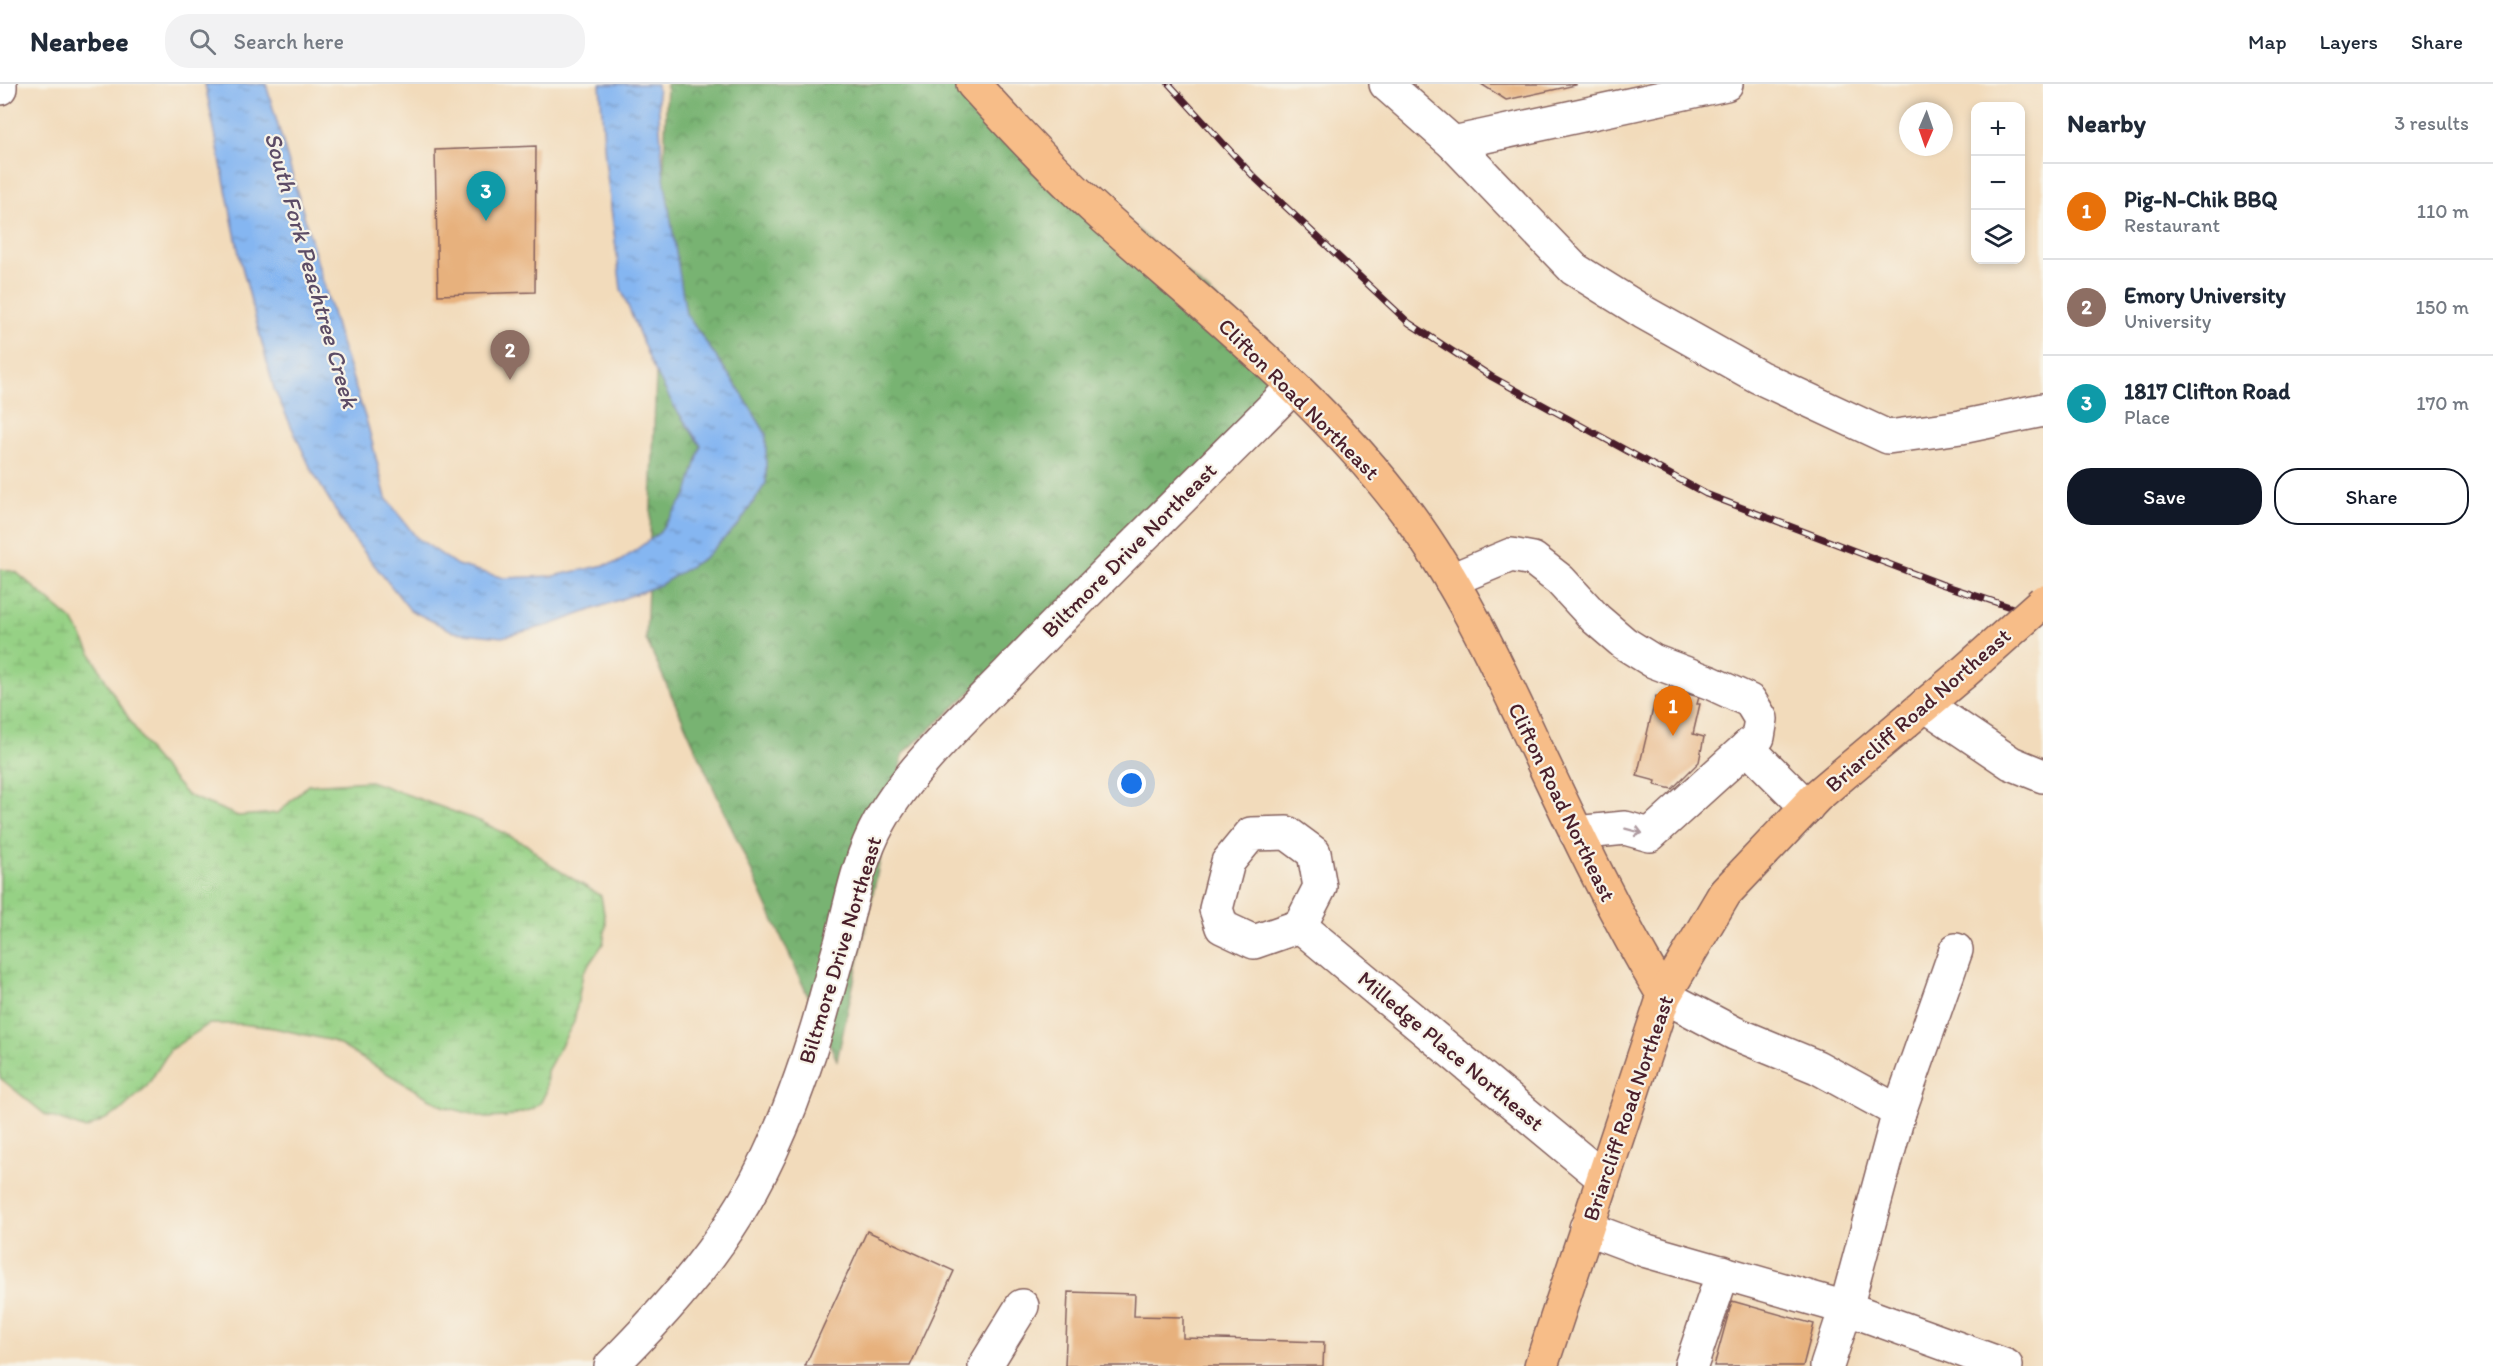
<!DOCTYPE html>
<html lang="en">
<head>
<meta charset="utf-8">
<style>
	:root { --surface:#fff; --page:#f2f2f3; --text:#1f2937; --muted:#747a83; --line:#e0e1e3; --accent:#111827 }
	body { margin:0; font-family:Itim,sans-serif; background:var(--page); color:var(--text) }
	.controls { position:absolute; right:18px; top:18px; display:grid; overflow:hidden; border-radius:12px; box-shadow:0 3px 9px #0003 }
	.controls button { width:54px; height:54px; display:grid; place-items:center; padding:0; border:0; border-bottom:2px solid var(--line); background:var(--surface); color:var(--text); font:30px sans-serif }
	.compass { position:absolute; left:1899px; top:18px; width:54px; height:54px; border-radius:50%; background:var(--surface); box-shadow:0 3px 9px #0003; rotate:182deg }
	.you { position:absolute; left:1132px; top:700px; width:21px; height:21px; margin:-15px; border:4px solid #fff; border-radius:50%; background:#1a73e8; box-shadow:0 0 0 9px #1a73e833 }
	.badge { display:grid; place-items:center; width:39px; height:39px; border-radius:50%; background:var(--accent); color:#fff; font-size:20px; font-weight:700 }
	.pin { position:absolute; translate:-50% -50px; filter:drop-shadow(0 2px 3px #0008) }
	.pin::after { content:''; position:absolute; top:32px; width:21px; height:18px; background:inherit; clip-path:polygon(0 0,100% 0,50% 100%) }
	.list { margin:0; padding:0; list-style:none }
	h2 { display:flex; justify-content:space-between; align-items:center; height:78px; margin:0; padding:0 24px; font-size:26px }
	h2 small { font-size:20px; font-weight:400; color:var(--muted) }
	.list li { display:grid; grid-template-columns:39px 1fr auto; gap:18px; align-items:center; box-sizing:border-box; height:96px; padding:0 24px; border-top:2px solid var(--line) }
	.list b { display:block; font-size:22px; white-space:nowrap }
	.list p { margin:0; font-size:20px; white-space:nowrap; color:var(--muted) }
	.list em { font-size:20px; font-style:normal; color:var(--muted) }
	.actions { display:flex; gap:12px; padding:18px 24px }
	.actions a { flex:1; padding:14px 0; border:2px solid var(--accent); border-radius:24px; text-align:center; font-size:21px; color:var(--accent) }
	.actions .main { background:var(--accent); color:#fff }
	.icon { flex:none; width:33px; height:33px; fill:none; stroke:currentColor; stroke-width:2; stroke-linecap:round; stroke-linejoin:round }
	.map { position:relative; flex:none; width:2043px; height:1282px; overflow:hidden }
	header { display:flex; align-items:center; gap:36px; box-sizing:border-box; height:84px; padding:0 30px; background:var(--surface); border-bottom:2px solid var(--line) }
	header strong { font-size:28px }
	nav { display:flex; gap:33px; margin-inline-start:auto; font-size:21px }
	.search { width:420px; height:54px; background:var(--page); display:flex; align-items:center; gap:15px; box-sizing:border-box; padding:0 21px; border-radius:24px; color:var(--muted); font-size:22px }
	main { display:flex }
	aside { flex:1; background:var(--surface) }
	.map>svg:first-child { display:block }
	.forest { fill:url(#forest-crowns); stroke:#61694e; stroke-width:1.5 }
	.wetland { fill:url(#wetland-marsh); stroke:#707858; stroke-width:1.5 }
	.water { fill:url(#water-ripples); stroke:#686a8e; stroke-width:1.5 }
	.building { fill:#e7b17d }
	.lines { fill:none; stroke-linecap:round; stroke-linejoin:round }
	.minor-casing { stroke:#85615d; stroke-width:36 }
	.major-casing { stroke:#85615d; stroke-width:36 }
	.minor { stroke:#fff; stroke-width:33 }
	.major { stroke:#f7bd88; stroke-width:33 }
	.rail-casing { stroke:#4a1f2b; stroke-width:7 }
	.rail { stroke:#f7f3e8; stroke-width:4.5; stroke-dasharray:14; stroke-linecap:butt }
	.major-bridge-casing { stroke:#85615d; stroke-width:36; stroke-linecap:butt }
	.major-bridge { stroke:#f7bd88; stroke-width:33 }
	.oneway { stroke:#ae9aa0 }
	.labels { text-anchor:middle; dominant-baseline:central; stroke-width:4.5; stroke-linejoin:round; paint-order:stroke }
	.street-label { font-size:22px; fill:#4a1f2b; stroke:#f7f3e8 }
	.water-label { font-size:24px; font-style:italic; fill:#5c4c66; stroke:#f7f3e8 }
</style>
</head>
<body>
<header>
<strong>Nearbee</strong>
<div class="search"><svg class="icon" aria-label="search" viewBox="0 0 24 24"><circle cx="10" cy="10" r="6"/><path d="M15 15l6 6"/></svg>Search here</div>
<nav><a>Map</a><a>Layers</a><a>Share</a></nav>
</header>
<main>
<div class="map">
<svg width="2043" height="1282" viewBox="0 0 2043 1282">
	<defs>
		<pattern id="forest-crowns" width="20" height="18" patternUnits="userSpaceOnUse" patternTransform="scale(1.5)"><rect width="20" height="18" fill="#78b372"/><path d="M2 6a3 3 0 1 1 6 0M12 15a3 3 0 1 1 6 0" fill="none" stroke="#64915e"/></pattern>
		<pattern id="wetland-marsh" width="20" height="14" patternUnits="userSpaceOnUse" patternTransform="scale(1.5)"><rect width="20" height="14" fill="#96d185"/><path d="M1 5h8M5 5V1M11 12h8M15 12V8" fill="none" stroke="#83b373"/></pattern>
		<pattern id="water-ripples" width="26" height="14" patternUnits="userSpaceOnUse" patternTransform="scale(1.5)"><rect width="26" height="14" fill="#85b6f1"/><path d="M2 4q2-2 4 0t4 0M15 11q2-2 4 0t4 0" fill="none" stroke="#6f93c3"/></pattern>
	</defs>
	<rect width="100%" height="100%" fill="#f7f3e8"/>
	<filter id="ink" filterUnits="userSpaceOnUse"><feTurbulence type="fractalNoise" baseFrequency=".0167" numOctaves="2"/><feDisplacementMap in="SourceGraphic" scale="12" xChannelSelector="R" yChannelSelector="G"/><feConvolveMatrix kernelMatrix="1 2 1 2 8 2 1 2 1" color-interpolation-filters="sRGB"/></filter>
	<filter id="wash" filterUnits="userSpaceOnUse"><feTurbulence type="fractalNoise" baseFrequency=".008" numOctaves="4" result="noise"/><feDisplacementMap in="SourceGraphic" scale="24" xChannelSelector="R" yChannelSelector="G"/><feGaussianBlur stdDeviation="1.35" result="paint"/><feColorMatrix in="noise" values="0 0 0 0 0 0 0 0 0 0 0 0 0 0 0 0 0 1.4 0 .05"/><feComposite in="paint" operator="in"/></filter>
	<g filter="url(#wash)">
		<rect width="100%" height="100%" fill="#f2dbbb"/>
		<polygon class="forest" points="667,0 971,0 1310,296 903,670 837,976 646,555"/>
		<polygon class="wetland" points="0,485 16,488 74,538 111,606 151,670 187,711 238,732 278,729 308,701 370,697 482,738 527,761 550,781 601,812 606,841 603,860 583,889 574,938 547,987 546,1008 541,1018 533,1025 506,1033 486,1034 442,1022 333,957 274,944 241,940 209,940 170,966 147,1002 119,1028 86,1045 46,1031 0,994"/>
		<polygon class="water" points="205,0 266,0 339,253 368,342 386,414 416,453 457,481 504,494 553,492 619,478 659,449 687,410 701,362 674,322 651,279 621,205 605,75 600,0 657,0 663,87 686,230 741,308 766,350 766,399 739,440 704,474 660,501 550,541 502,553 454,548 410,526 349,449 312,387 274,305 240,175"/>
		<g id="blocks">
			<g class="building">
				<polygon points="1481,0 1576,0 1576,1 1506,16"/>
				<polygon points="536,62 535,208 438,211 435,66"/>
				<polygon points="1670,600 1686,604 1684,609 1699,613 1697,620 1700,620 1693,650 1704,653 1699,678 1672,705 1655,701 1656,697 1637,692 1656,612 1667,614"/>
				<polygon points="867,1147 954,1187 910,1282 805,1282"/>
				<polygon points="1068,1208 1135,1210 1134,1232 1183,1233 1183,1254 1324,1258 1323,1282 1065,1282"/>
				<polygon points="1732,1217 1814,1240 1803,1282 1714,1282"/>
			</g>
		</g>
	</g>
	<g filter="url(#ink)">
		<use href="#blocks" fill-opacity="0" stroke="#85615d" stroke-width="1.5"/>
		<g class="lines">
			<g class="minor-casing">
				<g id="minor">
					<polyline points="1386,0 1453,59 1574,185 1643,228 1759,293 1888,353 1961,343 2043,326"/>
					<polyline points="0,4 0,0"/>
					<polyline points="1453,59 1726,0"/>
					<polyline points="1451,496 1511,471 1533,475 1560,496 1596,535 1624,559 1653,577 1711,599 1750,617 1761,635 1758,653 1650,751 1625,744 1576,749"/>
					<polyline points="1925,621 2011,679 2043,692"/>
					<polyline points="1747,663 1807,723"/>
					<polygon points="1287,749 1314,769 1320,803 1300,842 1254,858 1222,843 1216,825 1228,778 1251,750"/>
					<polyline points="1300,842 1602,1093"/>
					<polyline points="1664,912 1734,949 1817,983 1899,1028 1956,866"/>
					<polyline points="1899,1028 1846,1224 2006,1282"/>
					<polyline points="1586,1144 1647,1167 1846,1224 1827,1282"/>
					<path d="M611,1282C656,1237 702,1187 736,1132C773,1074 798,1007 818,941C826,914 833,886 841,859C851,818 859,774 880,737C909,685 966,632 1008,589C1101,492 1198,399 1293,303"/>
					<polyline points="985,1282 1022,1222"/>
					<polyline points="1691,1282 1723,1188"/>
				</g>
			</g>
			<g class="major-casing">
				<g id="major">
					<path d="M973,0C1012,43 1052,86 1095,125C1202,222 1321,313 1407,429C1458,498 1495,576 1531,653C1573,742 1613,828 1664,912"/>
					<polyline points="1541,1282 1664,912 1725,809 1816,713 1962,590"/>
				</g>
			</g>
			<use href="#minor" class="minor"/>
			<use href="#major" class="major"/>
			<g class="rail-casing">
				<polyline id="rail" points="1169,0 1254,93 1409,239 1492,293 1706,410 1941,500 2043,534"/>
			</g>
			<use href="#rail" class="rail"/>
			<g class="major-bridge-casing">
				<polyline id="major-bridge" points="1962,590 2043,518"/>
			</g>
			<use href="#major-bridge" class="major-bridge"/>
		</g>
		<defs><path id="oneway-shaft" d="M-6 0H5M1.5-3L5.5 0L1.5 3" fill="none" stroke-width="1.6" stroke-linecap="round" stroke-linejoin="round" transform="scale(1.5)"/></defs>
		<use class="oneway" href="#oneway-shaft" transform="translate(1634 747) rotate(15)"/>
	</g>
	<g class="labels">
		<g class="street-label">
			<text transform="translate(1299 315) rotate(45)">Clifton Road Northeast</text>
			<text transform="translate(1129 466) rotate(-45)">Biltmore Drive Northeast</text>
			<text transform="translate(1918 626) rotate(-41)">Briarcliff Road Northeast</text>
			<text transform="translate(1562 718) rotate(64)">Clifton Road Northeast</text>
			<text transform="translate(840 866) rotate(-73)">Biltmore Drive Northeast</text>
			<text transform="translate(1451 967) rotate(40)">Milledge Place Northeast</text>
			<text transform="translate(1628 1024) rotate(-71)">Briarcliff Road Northeast</text>
		</g>
		<g class="water-label">
			<text transform="translate(312 186) rotate(74)">South Fork Peachtree Creek</text>
		</g>
	</g>
</svg>
<div class="controls">
<button>+</button>
<button>−</button>
<button><svg class="icon" aria-label="layers" viewBox="0 0 24 24"><path d="M12 4l9 5-9 5-9-5zM3 14l9 5 9-5"/></svg></button>
</div>
<svg class="compass" viewBox="-18 -18 36 36"><path d="M0-13l5 13h-10z" fill="#e53935"/><path d="M0 13l5-13h-10z" fill="#747a83"/></svg>
<div class="you"></div>
<div class="pin badge" style="left:1673px;top:652px;background:#e8710a">1</div>
<div class="pin badge" style="left:510px;top:296px;background:#8d6e63">2</div>
<div class="pin badge" style="left:486px;top:137px;background:#0f9aa8">3</div>
</div>
<aside>
<h2>Nearby<small>3 results</small></h2>
<ul class="list">
<li><span class="badge" style="background:#e8710a">1</span><div><b>Pig-N-Chik BBQ</b><p>Restaurant</p></div><em>110 m</em></li>
<li><span class="badge" style="background:#8d6e63">2</span><div><b>Emory University</b><p>University</p></div><em>150 m</em></li>
<li><span class="badge" style="background:#0f9aa8">3</span><div><b>1817 Clifton Road</b><p>Place</p></div><em>170 m</em></li>
</ul>
<div class="actions"><a class="main">Save</a><a>Share</a></div>
</aside>
</main>
</body>
</html>
